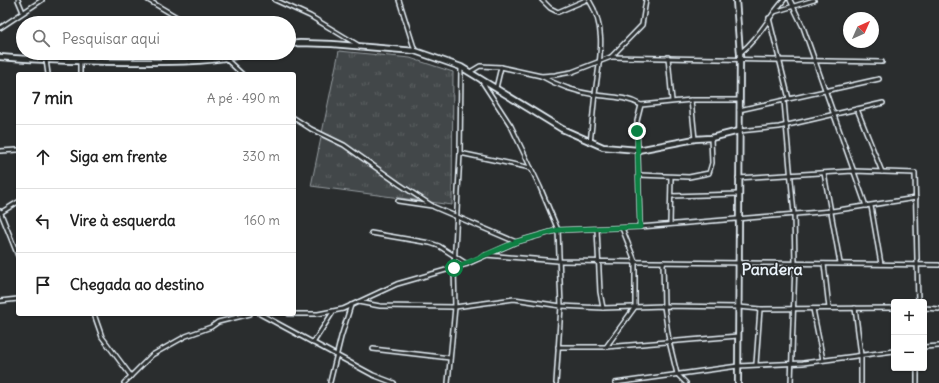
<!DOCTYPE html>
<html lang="pt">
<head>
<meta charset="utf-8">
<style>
	:root { --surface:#fff; --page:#f6f6f6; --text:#222; --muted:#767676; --line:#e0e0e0 }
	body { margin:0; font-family:Delius,sans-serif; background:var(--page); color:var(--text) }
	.controls { position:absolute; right:12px; bottom:12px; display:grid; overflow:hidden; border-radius:4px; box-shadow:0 1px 3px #0004 }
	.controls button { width:36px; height:36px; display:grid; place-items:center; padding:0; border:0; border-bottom:1px solid var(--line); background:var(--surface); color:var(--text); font:20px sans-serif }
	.compass { position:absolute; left:843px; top:12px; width:36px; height:36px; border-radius:50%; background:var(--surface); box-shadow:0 1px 3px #0004; rotate:45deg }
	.stop { position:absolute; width:12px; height:12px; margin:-9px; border:3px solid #0b8043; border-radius:50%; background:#fff }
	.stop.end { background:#0b8043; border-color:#fff; box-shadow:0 1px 4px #0008 }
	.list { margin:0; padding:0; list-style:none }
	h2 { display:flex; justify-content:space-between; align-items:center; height:52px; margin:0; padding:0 16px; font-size:17px }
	h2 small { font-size:13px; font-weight:400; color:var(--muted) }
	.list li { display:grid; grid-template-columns:26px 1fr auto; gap:12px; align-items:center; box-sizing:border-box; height:64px; padding:0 16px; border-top:1px solid var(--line) }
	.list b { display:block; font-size:15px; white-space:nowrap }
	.list em { font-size:13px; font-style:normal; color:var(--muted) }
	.icon { flex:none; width:22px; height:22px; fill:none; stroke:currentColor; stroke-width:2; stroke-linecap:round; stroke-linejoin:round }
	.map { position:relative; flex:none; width:939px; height:383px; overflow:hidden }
	.search { position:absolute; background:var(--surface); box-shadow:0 1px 3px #0004; left:16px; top:16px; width:280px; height:44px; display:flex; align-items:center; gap:10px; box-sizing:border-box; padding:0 14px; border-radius:22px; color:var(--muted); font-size:15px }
	.panel { position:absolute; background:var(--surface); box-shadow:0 1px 3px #0004; left:16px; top:72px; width:280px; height:244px; border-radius:4px }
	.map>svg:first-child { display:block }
	.grass { fill:url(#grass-tufts); stroke:#959ca0 }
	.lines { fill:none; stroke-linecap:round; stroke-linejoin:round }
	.street-casing { stroke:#e8f1f8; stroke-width:6 }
	.secondary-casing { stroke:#e8f1f8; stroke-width:8 }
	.street { stroke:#2a2d2e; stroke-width:3 }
	.secondary { stroke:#2a2d2e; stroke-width:4.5 }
	.route { stroke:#0b8043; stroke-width:5 }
	.labels { text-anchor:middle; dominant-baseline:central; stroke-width:3.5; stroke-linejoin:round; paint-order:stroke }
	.district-label { font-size:16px; font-weight:bold; fill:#e8f1f8; stroke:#2a2d2e }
</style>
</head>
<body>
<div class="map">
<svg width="939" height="383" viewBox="0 0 939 383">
	<defs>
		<pattern id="grass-tufts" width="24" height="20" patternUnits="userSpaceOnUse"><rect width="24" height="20" fill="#424648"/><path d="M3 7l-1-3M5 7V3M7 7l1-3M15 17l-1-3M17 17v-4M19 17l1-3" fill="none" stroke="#5d6163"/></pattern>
	</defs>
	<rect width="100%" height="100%" fill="#2a2d2e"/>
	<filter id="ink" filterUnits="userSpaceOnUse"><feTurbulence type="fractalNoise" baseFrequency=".025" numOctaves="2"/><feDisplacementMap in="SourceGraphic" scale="8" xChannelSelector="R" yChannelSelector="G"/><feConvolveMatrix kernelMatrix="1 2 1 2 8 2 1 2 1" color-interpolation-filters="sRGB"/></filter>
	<g filter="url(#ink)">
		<polygon class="grass" points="339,51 410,58 453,72 452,205 311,186"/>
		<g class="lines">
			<g class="street-casing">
				<g id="street">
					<polyline points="18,0 23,12"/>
					<polyline points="148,0 187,23"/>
					<polyline points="275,0 310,16 358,45"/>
					<polyline points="399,0 415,51"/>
					<polyline points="542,0 550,8 558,12 586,0"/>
					<path d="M589,0C608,30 599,61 595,94C593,110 592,127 590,143"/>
					<polyline points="790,0 803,27 866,206"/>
					<polyline points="774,12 814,0"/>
					<polyline points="769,18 789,99"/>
					<polyline points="0,28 42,0"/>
					<polyline points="189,53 190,62"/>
					<polyline points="227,53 226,59 242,74"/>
					<path d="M740,53C759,38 768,18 784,0"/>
					<polyline points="611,57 882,62"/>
					<polyline points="668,57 672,101"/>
					<polyline points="46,60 48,74"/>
					<polyline points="80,63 80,74"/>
					<polyline points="470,72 480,66 501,67 541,76 555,75 572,72 611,57 642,25 646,0"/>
					<path d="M541,76C558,86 576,92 596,95C612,97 627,97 641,105"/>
					<polyline points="481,80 511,126 540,187 558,230 561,306 556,383"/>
					<polyline points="496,88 501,67"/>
					<polyline points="691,100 695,139"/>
					<polyline points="784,101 794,214 795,263 791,383"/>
					<polyline points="857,109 882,172"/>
					<polyline points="739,110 879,79"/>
					<polyline points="294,118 311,129 344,145 399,184 434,207 516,242"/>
					<polyline points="739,131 779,127 883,103"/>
					<polyline points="0,151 18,150"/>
					<polyline points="460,153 531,168"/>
					<polyline points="824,173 840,263"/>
					<polyline points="639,175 689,177 709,173 712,163 711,138"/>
					<polyline points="738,178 853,171 915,173 918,302"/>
					<polyline points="671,196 739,194"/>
					<polyline points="398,201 432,206"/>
					<polyline points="871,206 881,264"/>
					<polyline points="0,211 18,256"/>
					<polyline points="0,213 18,202"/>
					<polyline points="670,224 671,177"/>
					<polyline points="640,227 637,121 641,105 691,100 739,100"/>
					<polyline points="597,229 600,292 603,308"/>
					<polyline points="371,233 430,243 439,246 467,264"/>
					<polyline points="486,255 558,261 939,265"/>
					<polyline points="663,262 664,306 669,341 677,374 686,383"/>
					<polyline points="824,264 829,308"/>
					<polyline points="0,301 18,299"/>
					<polyline points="358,302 380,306 455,307 514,299 561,306 603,308 664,306 739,307 760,309 894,308"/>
					<polyline points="855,308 861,355 861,383"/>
					<polyline points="924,308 939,309"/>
					<polyline points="813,309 823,360"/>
					<polyline points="94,314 102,337 131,376 124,383"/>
					<polyline points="260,314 373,375 394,383"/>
					<polyline points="289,314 318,314 343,309 397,284 467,264 516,242 558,230 640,227 832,211 916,198"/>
					<polyline points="313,343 333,312"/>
					<polyline points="558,347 606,347 738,336"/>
					<polyline points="606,347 635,307 635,261 622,228"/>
					<polyline points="924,347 939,346"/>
					<polyline points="373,349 450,358"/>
					<polyline points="756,364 760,309"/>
					<polyline points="131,376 152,355 186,336 211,327 218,322 250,314"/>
					<polyline points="330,382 341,337 351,305"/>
					<polyline points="448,383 455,307 454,268 460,153 461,67"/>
					<polyline points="615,383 738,366 803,363 894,351"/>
					<polyline points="917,383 917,368"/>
				</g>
			</g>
			<g class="secondary-casing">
				<g id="secondary">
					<polyline points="736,0 740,54 738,383"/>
					<polyline points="289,44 300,43 332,44 415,51 461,67 562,129 603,147 638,150 695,139 711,138 739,131"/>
					<path d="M0,57C49,61 97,62 147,62C182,62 215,62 250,53"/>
				</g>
			</g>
			<use href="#street" class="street"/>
			<use href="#secondary" class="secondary"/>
		</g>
	</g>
	<g class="lines" filter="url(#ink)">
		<polyline class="route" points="454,268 516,242 558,230 640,227 637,131"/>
	</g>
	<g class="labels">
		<g class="district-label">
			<text x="772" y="269">Pandera</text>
		</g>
	</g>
</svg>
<div class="controls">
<button>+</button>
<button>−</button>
</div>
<svg class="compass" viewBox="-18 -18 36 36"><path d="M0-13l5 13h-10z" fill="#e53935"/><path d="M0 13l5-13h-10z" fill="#767676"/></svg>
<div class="stop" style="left:454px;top:268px"></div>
<div class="stop end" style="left:637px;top:131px"></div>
<div class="search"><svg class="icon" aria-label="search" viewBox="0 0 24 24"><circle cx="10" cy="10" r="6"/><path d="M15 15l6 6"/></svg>Pesquisar aqui</div>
<section class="panel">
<h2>7 min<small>A pé · 490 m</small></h2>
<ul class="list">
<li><svg class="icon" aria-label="ahead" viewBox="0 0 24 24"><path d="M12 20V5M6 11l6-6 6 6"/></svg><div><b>Siga em frente</b></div><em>330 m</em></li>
<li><svg class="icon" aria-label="left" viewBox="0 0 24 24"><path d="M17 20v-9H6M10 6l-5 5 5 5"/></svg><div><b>Vire à esquerda</b></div><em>160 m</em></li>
<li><svg class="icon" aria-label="arrive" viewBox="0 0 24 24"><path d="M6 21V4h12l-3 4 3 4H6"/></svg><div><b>Chegada ao destino</b></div></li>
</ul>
</section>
</div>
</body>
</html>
